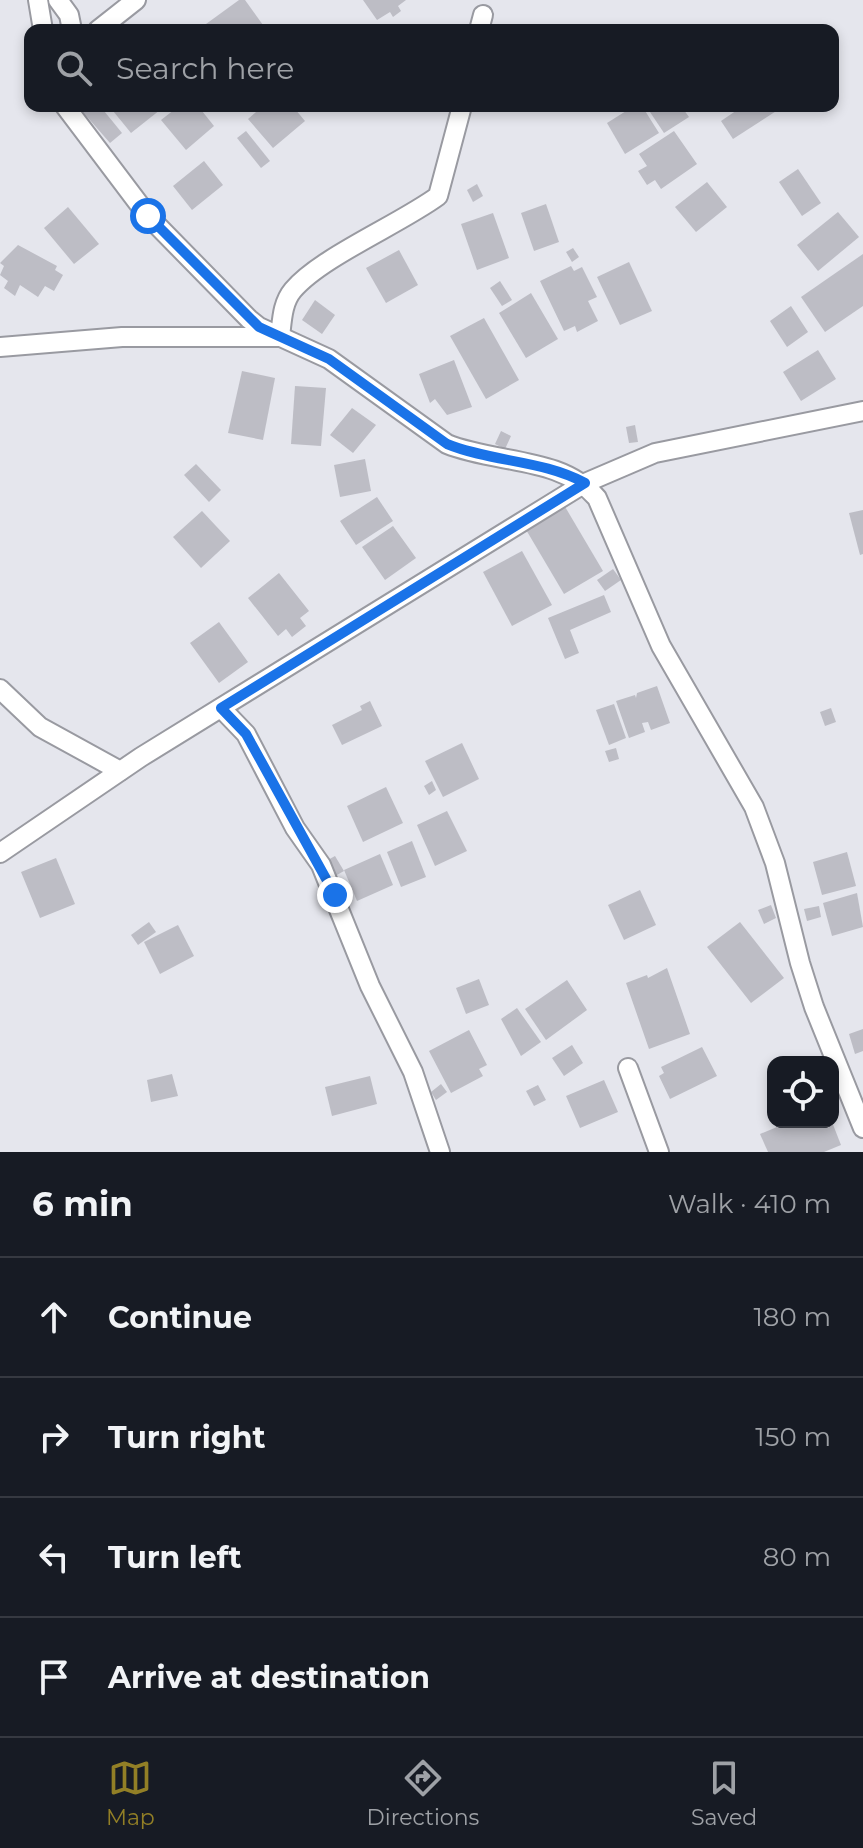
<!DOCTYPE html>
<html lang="en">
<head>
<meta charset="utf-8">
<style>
	:root { --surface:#171b24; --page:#20242c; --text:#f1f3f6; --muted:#9ea1a6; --line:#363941; --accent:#927f26 }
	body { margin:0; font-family:Montserrat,sans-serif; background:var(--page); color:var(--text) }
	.controls { position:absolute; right:24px; bottom:24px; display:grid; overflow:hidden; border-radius:16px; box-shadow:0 4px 12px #0003 }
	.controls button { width:72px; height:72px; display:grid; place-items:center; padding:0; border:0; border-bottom:2px solid var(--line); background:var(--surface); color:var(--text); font:40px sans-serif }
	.stop { position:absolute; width:24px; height:24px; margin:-18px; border:6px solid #1a73e8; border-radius:50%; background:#fff }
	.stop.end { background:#1a73e8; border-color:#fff; box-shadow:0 2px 8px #0008 }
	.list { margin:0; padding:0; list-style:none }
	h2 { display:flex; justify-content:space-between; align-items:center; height:104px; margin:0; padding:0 32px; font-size:34px }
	h2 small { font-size:26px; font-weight:400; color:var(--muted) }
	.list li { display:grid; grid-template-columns:52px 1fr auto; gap:24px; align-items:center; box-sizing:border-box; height:120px; padding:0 32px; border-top:2px solid var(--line) }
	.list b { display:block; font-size:30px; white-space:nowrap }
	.list em { font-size:26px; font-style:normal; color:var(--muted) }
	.icon { flex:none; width:44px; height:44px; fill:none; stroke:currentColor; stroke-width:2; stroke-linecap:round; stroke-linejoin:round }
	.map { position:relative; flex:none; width:863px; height:1152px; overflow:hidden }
	.search { position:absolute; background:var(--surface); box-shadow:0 4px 12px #0003; left:24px; right:24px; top:24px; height:88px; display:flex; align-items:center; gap:20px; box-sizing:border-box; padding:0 28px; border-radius:16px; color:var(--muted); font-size:30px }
	.sheet { height:584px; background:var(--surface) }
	nav { display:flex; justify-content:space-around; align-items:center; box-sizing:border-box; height:112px; border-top:2px solid var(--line); background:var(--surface); font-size:22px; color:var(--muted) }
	nav a { display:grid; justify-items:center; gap:4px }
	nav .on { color:var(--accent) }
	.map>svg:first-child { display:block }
	.building { fill:#bdbdc5 }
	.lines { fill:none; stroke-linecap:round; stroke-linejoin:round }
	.minor-casing { stroke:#999aa1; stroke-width:22 }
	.minor { stroke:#fff; stroke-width:18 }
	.route { stroke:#1a73e8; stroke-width:10 }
</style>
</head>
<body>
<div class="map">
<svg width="863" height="1152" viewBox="0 0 863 1152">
	<rect width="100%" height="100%" fill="#e5e6ed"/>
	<g class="building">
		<polygon points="239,0 245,0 263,25 257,30 211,30 206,24"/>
		<polygon points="363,0 406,0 398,6 401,11 393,17 390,12 377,20"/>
		<polygon points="88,106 100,106 122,133 110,143 82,111"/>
		<polygon points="109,106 165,106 131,133"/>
		<polygon points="179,106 198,106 214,126 186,150 161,120"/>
		<polygon points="263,106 299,106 295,109 305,121 273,148 248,119"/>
		<polygon points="634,106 642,106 659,133 625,154 607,123"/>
		<polygon points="646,106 681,106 689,117 664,133"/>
		<polygon points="743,106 784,106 733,139 721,121"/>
		<polygon points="246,131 270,161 261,168 237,138"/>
		<polygon points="674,131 697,164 661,189 655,180 647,185 638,171 647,166 639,154"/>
		<polygon points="204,161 223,185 192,210 173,186"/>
		<polygon points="798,169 821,203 802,216 779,182"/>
		<polygon points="707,182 727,207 696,232 675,207"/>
		<polygon points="477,184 483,196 473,202 467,190"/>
		<polygon points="546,204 559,242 534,251 521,213"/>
		<polygon points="68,207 99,244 74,264 44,228"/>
		<polygon points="838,212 859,237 818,271 797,245"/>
		<polygon points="493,213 509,258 477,270 461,224"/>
		<polygon points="18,245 57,266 55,270 63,275 54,291 45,286 38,297 20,285 15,296 4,288 8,281 0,275 4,266 0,263"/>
		<polygon points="573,248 579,257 572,262 566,252"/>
		<polygon points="399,250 418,285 386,303 366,268"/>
		<polygon points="863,254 863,306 825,332 801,297"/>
		<polygon points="629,262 652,311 620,325 597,277"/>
		<polygon points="571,266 574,271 582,267 597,297 588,301 598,321 577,332 575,326 564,331 540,281"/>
		<polygon points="500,281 512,300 502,306 490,288"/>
		<polygon points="531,293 558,339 526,358 499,313"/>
		<polygon points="315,300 335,315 322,334 302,320"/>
		<polygon points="791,306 808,332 787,347 770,321"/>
		<polygon points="484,318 519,380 486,399 450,336"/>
		<polygon points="818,350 836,379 801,401 783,372"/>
		<polygon points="454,360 472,407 447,415 435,399 430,403 419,374"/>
		<polygon points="242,371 275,378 263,440 228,433"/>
		<polygon points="295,386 326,388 321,446 291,444"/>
		<polygon points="352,408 376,425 353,453 330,435"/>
		<polygon points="635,425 638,442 629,443 626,427"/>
		<polygon points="501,431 511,436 505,449 495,444"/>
		<polygon points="365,459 371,491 340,497 334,465"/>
		<polygon points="196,464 221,490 209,502 184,475"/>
		<polygon points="377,497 393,521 356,545 340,521"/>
		<polygon points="564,505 603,571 564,594 525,528"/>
		<polygon points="863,510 863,554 860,555 849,513"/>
		<polygon points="202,511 230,541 201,568 173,537"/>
		<polygon points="393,526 416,558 385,580 362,547"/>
		<polygon points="522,551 552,605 512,626 483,572"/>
		<polygon points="613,569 621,580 605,591 597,580"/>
		<polygon points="279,573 309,611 300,618 306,626 292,637 286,629 278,636 248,598"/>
		<polygon points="604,595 611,612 570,630 579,653 565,659 548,618"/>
		<polygon points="219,622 248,662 219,683 190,643"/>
		<polygon points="657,686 670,723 651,730 648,722 642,723 645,732 629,738 616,701 635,695 636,698 637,693"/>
		<polygon points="370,701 382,726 342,745 332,725 362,710 360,706"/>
		<polygon points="614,704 626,738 609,745 596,710"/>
		<polygon points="831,708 836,722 825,726 820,712"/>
		<polygon points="462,743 479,779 443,797 425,761"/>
		<polygon points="616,748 619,759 609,762 605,751"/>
		<polygon points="432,781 436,790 429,795 424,786"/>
		<polygon points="386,787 403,823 363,842 347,806"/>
		<polygon points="447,811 467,851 435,866 417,825"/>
		<polygon points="412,841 426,877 401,887 387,852"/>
		<polygon points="847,852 856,886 822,895 813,862"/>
		<polygon points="380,854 393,885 357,901 344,870"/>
		<polygon points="335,856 344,871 335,876 326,861"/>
		<polygon points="56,858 75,904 40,918 21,872"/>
		<polygon points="640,890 656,925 624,940 608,905"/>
		<polygon points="857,893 863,927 832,936 823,903"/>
		<polygon points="771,905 776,918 764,924 758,910"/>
		<polygon points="819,906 821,917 807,921 804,909"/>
		<polygon points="149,922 156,932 138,945 131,935"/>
		<polygon points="740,922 784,978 751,1003 707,947"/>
		<polygon points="178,925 194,956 160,974 144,942"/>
		<polygon points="667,968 690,1034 649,1049 626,983 647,975 648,978"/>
		<polygon points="479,979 489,1005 466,1014 456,988"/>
		<polygon points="567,980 587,1010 546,1040 525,1009"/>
		<polygon points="517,1008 541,1042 521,1056 501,1019"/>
		<polygon points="863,1029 863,1051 855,1054 849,1034"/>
		<polygon points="469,1030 487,1065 479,1069 483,1076 451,1093 429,1051"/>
		<polygon points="572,1045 583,1063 564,1076 552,1058"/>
		<polygon points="702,1047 717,1076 670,1099 659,1076 664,1073 661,1067"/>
		<polygon points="172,1074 178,1096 151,1102 147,1080"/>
		<polygon points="370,1076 377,1104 332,1116 325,1087"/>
		<polygon points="604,1080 618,1112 580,1128 566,1096"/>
		<polygon points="441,1084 447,1092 436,1100 431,1092"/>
		<polygon points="538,1085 546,1100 534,1106 526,1091"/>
		<polygon points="789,1122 832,1122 841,1145 824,1152 768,1152 760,1134"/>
	</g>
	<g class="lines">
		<g class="minor-casing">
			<g id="minor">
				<polyline points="38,0 43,30"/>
				<polyline points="58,0 69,15 72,30"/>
				<polyline points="98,30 136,0"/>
				<polyline points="479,30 483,15"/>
				<path d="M65,106L148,216L249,319L259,327L329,359L447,444C496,464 561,456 597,498L661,646L754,807L775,863L800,963L814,1007L863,1128"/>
				<path d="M0,347L122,337H280C282,321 282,303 293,290C321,257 400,224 438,196L462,106"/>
				<polyline points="0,689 40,727 120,771"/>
				<polyline points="221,708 246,734 295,828 321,865 370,986 413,1072 440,1152"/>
				<polyline points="0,853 141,757 585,483 655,453 863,411"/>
				<polyline points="628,1068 659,1152"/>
			</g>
		</g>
		<use href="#minor" class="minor"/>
	</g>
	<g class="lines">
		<path class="route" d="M148,216L259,327L329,359L447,444C491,462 543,460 585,483L221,708L246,734L335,895"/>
	</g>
</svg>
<div class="controls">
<button><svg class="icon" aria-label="locate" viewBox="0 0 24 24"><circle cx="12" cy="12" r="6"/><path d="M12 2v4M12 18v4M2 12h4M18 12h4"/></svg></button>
</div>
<div class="stop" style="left:148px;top:216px"></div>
<div class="stop end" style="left:335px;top:895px"></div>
<div class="search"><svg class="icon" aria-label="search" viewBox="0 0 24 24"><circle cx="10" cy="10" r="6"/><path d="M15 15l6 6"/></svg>Search here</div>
</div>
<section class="sheet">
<h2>6 min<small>Walk · 410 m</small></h2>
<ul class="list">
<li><svg class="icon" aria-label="ahead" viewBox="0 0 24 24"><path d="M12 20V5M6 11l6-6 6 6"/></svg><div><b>Continue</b></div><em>180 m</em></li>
<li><svg class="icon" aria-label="right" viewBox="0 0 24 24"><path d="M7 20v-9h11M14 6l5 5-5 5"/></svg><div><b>Turn right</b></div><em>150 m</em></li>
<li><svg class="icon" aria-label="left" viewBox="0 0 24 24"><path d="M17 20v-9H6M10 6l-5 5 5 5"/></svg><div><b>Turn left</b></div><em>80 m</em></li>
<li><svg class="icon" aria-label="arrive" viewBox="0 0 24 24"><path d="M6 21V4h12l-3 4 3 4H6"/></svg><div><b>Arrive at destination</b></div></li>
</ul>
</section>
<nav>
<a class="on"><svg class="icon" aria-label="map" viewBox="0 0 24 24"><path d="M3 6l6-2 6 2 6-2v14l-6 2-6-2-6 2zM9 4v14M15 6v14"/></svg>Map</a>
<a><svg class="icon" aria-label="directions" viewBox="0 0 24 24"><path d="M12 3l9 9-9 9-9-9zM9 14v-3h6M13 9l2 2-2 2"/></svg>Directions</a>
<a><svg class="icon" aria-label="saved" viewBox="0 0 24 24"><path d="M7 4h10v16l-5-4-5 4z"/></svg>Saved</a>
</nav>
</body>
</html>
